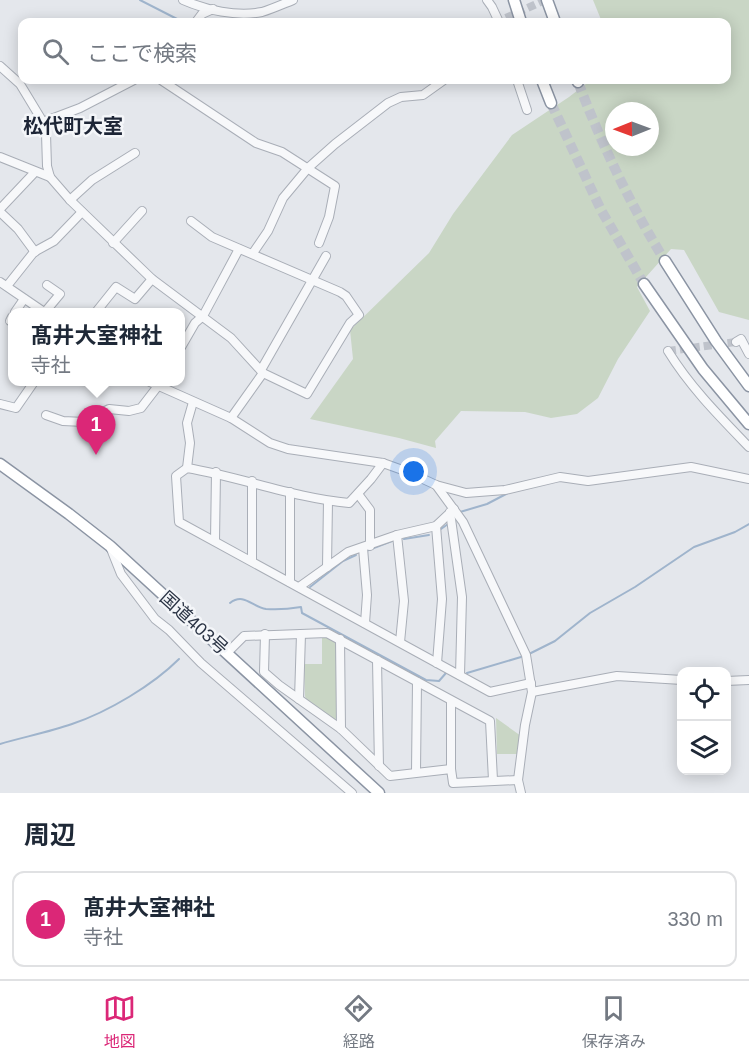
<!DOCTYPE html>
<html lang="ja">
<head>
<meta charset="utf-8">
<style>
	:root { --surface:#fff; --page:#f6f6f7; --text:#1f2937; --muted:#747a83; --line:#e0e1e3; --accent:#db2777 }
	body { margin:0; font-family:Helvetica,"Noto Sans JP",sans-serif; background:var(--page); color:var(--text) }
	.controls { position:absolute; right:18px; bottom:18px; display:grid; overflow:hidden; border-radius:12px; box-shadow:0 3px 15px #0003 }
	.controls button { width:54px; height:54px; display:grid; place-items:center; padding:0; border:0; border-bottom:2px solid var(--line); background:var(--surface); color:var(--text); font:30px sans-serif }
	.compass { position:absolute; left:605px; top:102px; width:54px; height:54px; border-radius:50%; background:var(--surface); box-shadow:0 3px 15px #0003; rotate:269deg }
	.you { position:absolute; left:414px; top:472px; width:21px; height:21px; margin:-15px; border:4px solid #fff; border-radius:50%; background:#1a73e8; box-shadow:0 0 0 9px #1a73e833 }
	.badge { display:grid; place-items:center; width:39px; height:39px; border-radius:50%; background:var(--accent); color:#fff; font-size:20px; font-weight:700 }
	.pin { position:absolute; translate:-50% -50px; filter:drop-shadow(0 2px 3px #0008) }
	.pin::after { content:''; position:absolute; top:32px; width:21px; height:18px; background:inherit; clip-path:polygon(0 0,100% 0,50% 100%) }
	.popup { position:absolute; left:8px; top:308px; width:177px; height:78px; box-sizing:border-box; display:grid; place-content:center; border-radius:12px; background:var(--surface); filter:drop-shadow(0 2px 4px #0005); font-size:20px; white-space:nowrap; color:var(--muted) }
	.popup b { font-size:22px; color:var(--text) }
	.popup::after { content:''; position:absolute; left:50%; top:100%; margin-left:-12px; border:12px solid transparent; border-top-color:var(--surface) }
	.list { margin:0; padding:0; list-style:none }
	h2 { display:flex; justify-content:space-between; align-items:center; height:78px; margin:0; padding:0 24px; font-size:26px }
	h2 small { font-size:20px; font-weight:400; color:var(--muted) }
	.list li { display:grid; grid-template-columns:39px 1fr auto; gap:18px; align-items:center; box-sizing:border-box; height:96px; margin:0 12px 12px; padding:0 12px; border:2px solid var(--line); border-radius:12px }
	.list b { display:block; font-size:22px; white-space:nowrap }
	.list p { margin:0; font-size:20px; white-space:nowrap; color:var(--muted) }
	.list em { font-size:20px; font-style:normal; color:var(--muted) }
	.icon { flex:none; width:33px; height:33px; fill:none; stroke:currentColor; stroke-width:2; stroke-linecap:round; stroke-linejoin:round }
	.map { position:relative; flex:none; width:749px; height:793px; overflow:hidden }
	.search { position:absolute; background:var(--surface); box-shadow:0 3px 15px #0003; left:18px; right:18px; top:18px; height:66px; display:flex; align-items:center; gap:15px; box-sizing:border-box; padding:0 21px; border-radius:12px; color:var(--muted); font-size:22px }
	.sheet { height:186px; background:var(--surface) }
	nav { display:flex; justify-content:space-around; align-items:center; box-sizing:border-box; height:84px; border-top:2px solid var(--line); background:var(--surface); font-size:16px; color:var(--muted) }
	nav a { display:grid; justify-items:center; gap:3px }
	nav .on { color:var(--accent) }
	.map>svg:first-child { display:block }
	.green { fill:#c9d6c5; fill-rule:evenodd }
	.lines { fill:none; stroke-linecap:round; stroke-linejoin:round }
	.stream { stroke:#9fb4cc; stroke-width:2 }
	.minor-tunnel { stroke:#bfc3cb; stroke-width:8; stroke-dasharray:8 4; stroke-linecap:butt }
	.highway-tunnel { stroke:#bfc3cb; stroke-width:10; stroke-dasharray:10 5; stroke-linecap:butt }
	.minor-casing { stroke:#a9aeb7; stroke-width:10 }
	.highway-casing { stroke:#8b94a3; stroke-width:13 }
	.minor { stroke:#f7f8fa; stroke-width:8 }
	.highway { stroke:#fff; stroke-width:10 }
	.labels { text-anchor:middle; dominant-baseline:central; stroke-width:5; stroke-linejoin:round; paint-order:stroke }
	.street-label { font-size:18px; fill:#2b3445; stroke:#f4f6f9 }
	.neighbourhood-label { font-size:20px; font-weight:bold; fill:#1d2536; stroke:#f4f6f9 }
</style>
</head>
<body>
<div class="map">
<svg width="749" height="793" viewBox="0 0 749 793">
	<rect width="100%" height="100%" fill="#e4e7ec"/>
	<g class="green">
		<path d="M593,0H749V320L719,312L684,250L671,249L637,287L650,311L618,359L598,398L577,414L551,418L525,412L461,411L435,441L436,448L399,438L310,419L353,359L350,330L429,253L453,214L512,135L569,97L591,80H726V22H602ZM614,111H650V147H614Z"/>
		<polygon points="322,636 336,642 337,718 332,721 306,700 305,696 304,664 322,664"/>
		<polygon points="496,718 521,736 517,754 497,754"/>
	</g>
	<g class="lines">
		<g class="stream">
			<polyline points="140,0 183,22"/>
			<polyline points="460,512 487,504 508,493"/>
			<polyline points="441,529 448,524"/>
			<polyline points="404,539 429,535"/>
			<polyline points="366,551 392,541"/>
			<polyline points="310,587 343,561 356,555"/>
			<path d="M230,603C244,592 252,607 266,609C278,610 289,609 301,607L302,613L426,680L439,681L446,673"/>
			<polyline points="529,654 555,641 590,613 635,587 694,547 735,532 749,524"/>
			<polyline points="467,673 521,657"/>
			<path d="M0,744C24,737 49,732 72,724C108,712 153,685 179,659"/>
		</g>
		<g class="minor-tunnel">
			<polyline points="506,18 545,0"/>
			<polyline points="668,351 736,342"/>
		</g>
		<g class="highway-tunnel">
			<path d="M578,82C602,145 630,204 665,261"/>
			<polyline points="551,103 601,210 644,284"/>
		</g>
		<g class="minor-casing">
			<g id="minor">
				<path d="M183,0C206,10 236,17 262,12C272,9 283,4 293,0"/>
				<polyline points="487,0 492,7 499,22"/>
				<polyline points="196,22 202,14 213,9"/>
				<polyline points="0,66 20,84 43,122 46,134 47,166 50,177 70,200 152,279 231,338 263,373 307,394 350,323 359,315 346,296 340,292 212,237 191,221"/>
				<polyline points="161,80 256,143 282,152 335,186 329,217 319,243"/>
				<polyline points="517,80 527,110"/>
				<polyline points="43,122 80,108 134,80"/>
				<polyline points="0,157 50,177"/>
				<polyline points="70,200 92,180 135,153"/>
				<polyline points="0,209 35,172"/>
				<polyline points="0,212 18,229 35,252"/>
				<polyline points="113,243 142,211"/>
				<polyline points="253,253 268,231 283,198 308,168 335,144 388,103 401,97 423,95 444,80"/>
				<polyline points="0,282 44,312"/>
				<polyline points="7,286 34,252 54,241 82,212"/>
				<polyline points="15,312 24,299"/>
				<polyline points="45,312 60,294 47,285"/>
				<polyline points="96,312 116,287 135,299 152,279"/>
				<polyline points="10,321 12,317"/>
				<polyline points="736,342 741,339 749,354"/>
				<polyline points="180,349 195,323 203,316 239,249"/>
				<path d="M668,351C690,387 720,417 749,447"/>
				<polyline points="261,370 326,256"/>
				<polyline points="150,382 231,418 270,443 288,449 383,463 408,472 436,485 466,493 505,490 560,477 588,481 691,467 749,479"/>
				<polyline points="0,404 16,408 34,382"/>
				<polyline points="46,415 63,421 84,422 109,409 129,411 141,408 161,382"/>
				<polyline points="231,418 263,373"/>
				<path d="M383,463L371,479L349,503C294,498 241,477 187,468L176,476L179,522L490,692L531,683"/>
				<polyline points="187,468 190,443 187,423 193,402"/>
				<polyline points="252,481 252,561"/>
				<polyline points="436,485 463,522 526,655 532,692 525,725 518,780 521,793"/>
				<polyline points="290,492 290,582"/>
				<polyline points="358,494 370,510 370,546"/>
				<polyline points="450,512 462,597 460,675"/>
				<polyline points="436,526 442,599 437,663"/>
				<polyline points="397,535 404,601 400,642"/>
				<polyline points="215,541 216,472"/>
				<polyline points="363,548 367,595 365,623"/>
				<polyline points="111,549 121,574 155,619 169,630 201,663 352,793"/>
				<polyline points="327,567 328,501"/>
				<polyline points="299,587 348,552 397,535 436,526 454,509"/>
				<polyline points="265,634 264,672 279,685 341,729 390,776 451,769 453,783 518,780"/>
				<polyline points="340,639 341,729"/>
				<polyline points="227,653 244,636 327,633 490,721 493,780"/>
				<polyline points="377,660 379,766"/>
				<polyline points="726,681 749,680"/>
				<polyline points="532,692 617,676 682,680"/>
				<polyline points="299,699 301,634"/>
				<polyline points="451,701 451,769"/>
				<polyline points="416,772 417,682"/>
			</g>
		</g>
		<g class="highway-casing">
			<g id="highway">
				<polyline points="514,0 521,22"/>
				<polyline points="547,0 555,22"/>
				<polyline points="542,80 551,103"/>
				<polyline points="577,80 578,82"/>
				<polyline points="665,261 716,341 749,386"/>
				<polyline points="644,284 703,369 749,424"/>
				<polyline points="0,464 69,514 110,546 379,793"/>
			</g>
		</g>
		<use href="#minor" class="minor"/>
		<use href="#highway" class="highway"/>
	</g>
	<g class="labels">
		<g class="street-label">
			<text transform="translate(194 623) rotate(42)">国道403号</text>
		</g>
		<g class="neighbourhood-label">
			<text x="73" y="126">松代町大室</text>
		</g>
	</g>
</svg>
<div class="controls">
<button><svg class="icon" aria-label="locate" viewBox="0 0 24 24"><circle cx="12" cy="12" r="6"/><path d="M12 2v4M12 18v4M2 12h4M18 12h4"/></svg></button>
<button><svg class="icon" aria-label="layers" viewBox="0 0 24 24"><path d="M12 4l9 5-9 5-9-5zM3 14l9 5 9-5"/></svg></button>
</div>
<svg class="compass" viewBox="-18 -18 36 36"><path d="M0-13l5 13h-10z" fill="#e53935"/><path d="M0 13l5-13h-10z" fill="#747a83"/></svg>
<div class="you"></div>
<div class="pin badge" style="left:96px;top:455px">1</div>
<div class="popup"><b>髙井大室神社</b>寺社</div>
<div class="search"><svg class="icon" aria-label="search" viewBox="0 0 24 24"><circle cx="10" cy="10" r="6"/><path d="M15 15l6 6"/></svg>ここで検索</div>
</div>
<section class="sheet">
<h2>周辺<small></small></h2>
<ul class="list">
<li><span class="badge">1</span><div><b>髙井大室神社</b><p>寺社</p></div><em>330 m</em></li>
</ul>
</section>
<nav>
<a class="on"><svg class="icon" aria-label="map" viewBox="0 0 24 24"><path d="M3 6l6-2 6 2 6-2v14l-6 2-6-2-6 2zM9 4v14M15 6v14"/></svg>地図</a>
<a><svg class="icon" aria-label="directions" viewBox="0 0 24 24"><path d="M12 3l9 9-9 9-9-9zM9 14v-3h6M13 9l2 2-2 2"/></svg>経路</a>
<a><svg class="icon" aria-label="saved" viewBox="0 0 24 24"><path d="M7 4h10v16l-5-4-5 4z"/></svg>保存済み</a>
</nav>
</body>
</html>
